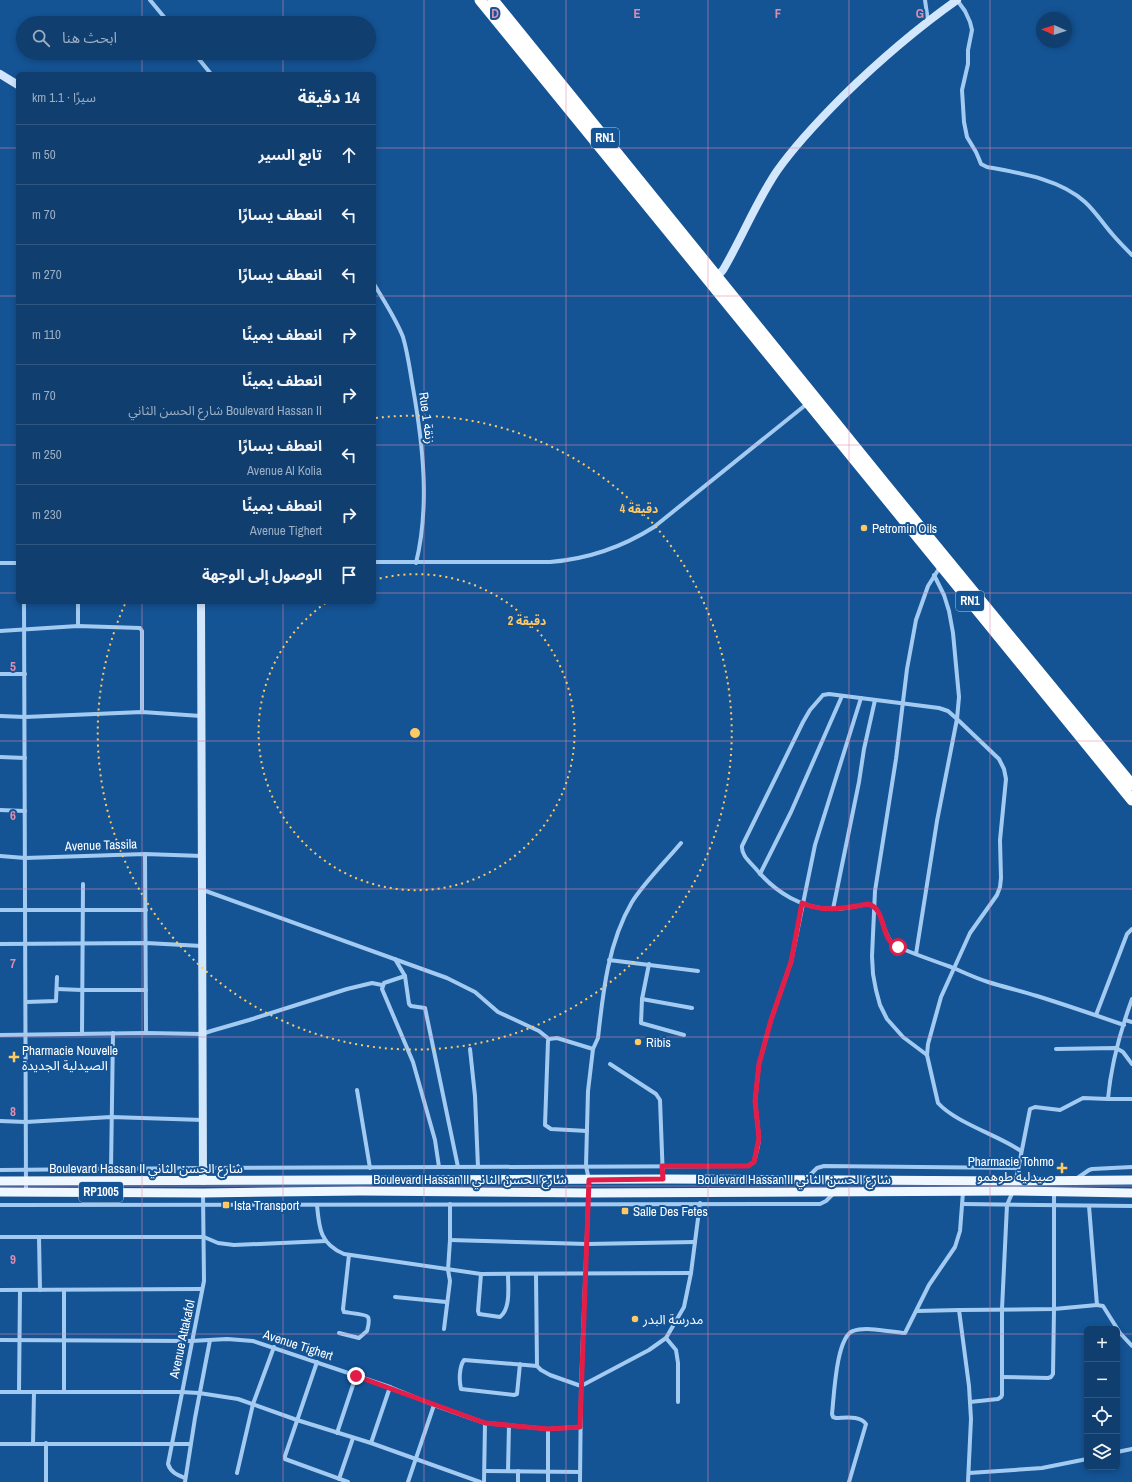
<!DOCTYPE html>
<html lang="ar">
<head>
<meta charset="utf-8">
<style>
	:root { --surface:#0f3e6f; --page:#1d4977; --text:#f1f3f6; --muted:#9baec3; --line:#2f5782 }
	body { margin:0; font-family:"Archivo Narrow","Noto Sans Arabic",sans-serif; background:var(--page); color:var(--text); direction:rtl }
	.controls { position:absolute; right:12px; bottom:12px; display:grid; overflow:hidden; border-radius:6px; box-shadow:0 2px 6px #0003 }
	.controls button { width:36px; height:36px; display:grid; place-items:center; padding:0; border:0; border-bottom:1px solid var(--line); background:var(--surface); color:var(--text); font:20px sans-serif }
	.compass { position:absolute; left:1036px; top:12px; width:36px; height:36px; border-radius:50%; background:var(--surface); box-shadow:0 2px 6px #0003; rotate:273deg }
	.stop { position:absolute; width:12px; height:12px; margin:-9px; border:3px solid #e11d48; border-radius:50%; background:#fff }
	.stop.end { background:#e11d48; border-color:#fff; box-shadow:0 1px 4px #0008 }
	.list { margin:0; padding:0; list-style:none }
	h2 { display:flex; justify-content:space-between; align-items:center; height:52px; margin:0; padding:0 16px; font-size:17px }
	h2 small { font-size:13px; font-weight:400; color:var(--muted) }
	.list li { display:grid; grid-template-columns:26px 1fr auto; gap:12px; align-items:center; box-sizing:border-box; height:60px; padding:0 16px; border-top:1px solid var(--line) }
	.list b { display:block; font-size:15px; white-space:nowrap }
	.list p { margin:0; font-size:13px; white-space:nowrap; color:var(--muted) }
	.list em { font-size:13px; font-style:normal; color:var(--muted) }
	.icon { flex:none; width:22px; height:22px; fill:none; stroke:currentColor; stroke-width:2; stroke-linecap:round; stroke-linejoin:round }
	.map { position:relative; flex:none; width:1132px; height:1482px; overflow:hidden; direction:ltr }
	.search { position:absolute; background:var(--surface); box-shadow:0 2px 6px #0003; left:16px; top:16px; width:360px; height:44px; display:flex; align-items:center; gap:10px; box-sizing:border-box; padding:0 14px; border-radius:22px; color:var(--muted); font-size:15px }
	.panel { position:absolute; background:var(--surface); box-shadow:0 2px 6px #0003; left:16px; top:72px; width:360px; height:532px; border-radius:6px; direction:rtl }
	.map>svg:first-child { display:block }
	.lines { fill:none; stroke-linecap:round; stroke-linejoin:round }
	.street { stroke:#a3cbf2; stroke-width:4 }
	.secondary { stroke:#d2e7fc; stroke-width:8 }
	.primary { stroke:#eef6ff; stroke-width:9 }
	.highway { stroke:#fff; stroke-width:11 }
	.route { stroke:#e11d48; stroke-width:5 }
	.grid { fill:none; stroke:#e08cad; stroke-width:1; stroke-opacity:0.55 }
	.ring { fill:none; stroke:#ffc964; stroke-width:2; stroke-dasharray:2 4 }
	.poi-dot { fill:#ffc964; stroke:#145394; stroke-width:1.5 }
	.labels { text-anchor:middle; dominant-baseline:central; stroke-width:4; stroke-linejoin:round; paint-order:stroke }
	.shield { fill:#145394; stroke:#b8cbdf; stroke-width:1 }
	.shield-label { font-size:12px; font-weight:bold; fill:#fff }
	.street-label { font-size:13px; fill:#fff; stroke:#145394 }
	.poi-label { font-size:13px; fill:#fff; stroke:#145394; text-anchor:start }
	.grid-label { font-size:13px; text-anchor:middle; font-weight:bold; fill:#e08cad; stroke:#145394; stroke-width:4; stroke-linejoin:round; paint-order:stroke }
	.centre { fill:#ffc964; stroke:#145394; stroke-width:2 }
	.ring-label { font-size:12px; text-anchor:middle; font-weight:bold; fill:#ffc964; stroke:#145394; stroke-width:4; stroke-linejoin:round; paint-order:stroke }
</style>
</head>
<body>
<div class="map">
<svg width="1132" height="1482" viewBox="0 0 1132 1482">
	<rect width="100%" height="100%" fill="#145394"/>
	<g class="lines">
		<g class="street">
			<polyline points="150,0 169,23"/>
			<polyline points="925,0 928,21"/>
			<path d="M957,0L965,11L970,22L972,30L968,50V64L962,90L964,122L967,137L976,152L979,159L981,164L987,167C1020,173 1060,179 1085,202C1096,212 1103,224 1113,235C1119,242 1126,249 1132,255"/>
			<polyline points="194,53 211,74"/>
			<path d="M374,284C384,301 396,319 403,337C408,354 410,371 413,388C423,445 430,506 416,563"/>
			<path d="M374,562H550C588,559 621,548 654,527L808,403"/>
			<polyline points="0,563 18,563"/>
			<polyline points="24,602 26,1192"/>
			<polyline points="78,626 78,602"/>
			<polyline points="0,631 78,626 140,628 142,631 142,712"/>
			<polyline points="0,674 25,674"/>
			<polyline points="0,716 25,717 142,712 201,716"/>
			<polyline points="0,757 25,758"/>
			<polyline points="0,810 25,811"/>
			<polyline points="145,854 146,1033"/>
			<polyline points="0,856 25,858 145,854 202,856"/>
			<polyline points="760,874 791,812 842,696"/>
			<polyline points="203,890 447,978 475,992 498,1012 539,1031 549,1039"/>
			<polyline points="833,909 859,782 864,749 875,700"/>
			<polyline points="0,910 146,910"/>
			<polyline points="0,944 146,943 202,946"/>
			<polyline points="916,954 937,821 957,719 959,697 953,633 949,611 944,595 934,575"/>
			<polyline points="395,959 405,976 409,1004 411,1006 425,1008 458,1167"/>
			<polyline points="609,960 698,971"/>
			<polyline points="649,964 642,999 641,1023 684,1035"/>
			<polyline points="405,976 384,983 382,989 413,1062 435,1140 439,1167"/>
			<polyline points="57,989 82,990 146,990"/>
			<polyline points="642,999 692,1008"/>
			<polyline points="26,1002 56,1001 57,977"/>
			<polyline points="1096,1015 1127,934 1132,929"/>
			<polyline points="1125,1020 1132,1022"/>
			<polyline points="82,1034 83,884"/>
			<polyline points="0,1035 146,1033 202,1034 211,1031 249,1020 347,989 372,983 382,985"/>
			<polyline points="470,1049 475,1096 478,1167"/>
			<polyline points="1056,1049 1116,1048 1123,1052 1132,1064"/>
			<polyline points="927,1055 903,1037 887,1019 880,1005 876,990 873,974 872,956 875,891 896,759 907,669 916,620 928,586 940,567"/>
			<polyline points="610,1064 656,1094 660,1100 663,1179"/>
			<polyline points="357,1090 370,1168"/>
			<polyline points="1108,1099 1132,1099"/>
			<polyline points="0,1121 26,1122 111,1117 203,1120"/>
			<polyline points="587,1131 551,1129 545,1125 548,1041 549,1039 557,1038 593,1049"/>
			<path d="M1021,1151C998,1135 956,1123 938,1103L927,1055L928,1044L941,997L970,933L997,895L1000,887L1001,878L1000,840L1006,779L1004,769L999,759L957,719L948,711L939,708L829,694L823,695L810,710L803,722L742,846C741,855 750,862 756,869C775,892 803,910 835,909C846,909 857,906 868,904C887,909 879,940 900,948C917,955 934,961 951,967C963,972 975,978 988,982C1004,987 1021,991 1037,996C1066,1005 1095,1015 1124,1025"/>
			<polyline points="111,1169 113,1033"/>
			<polyline points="0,1170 203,1168 748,1166 754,1162 758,1146 759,1138 755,1101 759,1064 771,1020 791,962 815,845 861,698"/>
			<polyline points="806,1179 817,1168 824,1166 1018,1168"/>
			<polyline points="1076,1179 1089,1170 1092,1169 1132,1167"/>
			<path d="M1016,1180L1030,1109L1035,1107L1060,1110L1083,1098L1108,1099C1111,1064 1120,1032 1132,999"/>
			<polyline points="963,1204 1132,1206"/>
			<polyline points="0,1205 820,1204 826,1201 835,1192"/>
			<path d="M317,1205C319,1228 320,1244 344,1254L481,1274L691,1273"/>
			<polyline points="0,1237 204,1237 218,1243 234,1245 326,1241"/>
			<polyline points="39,1237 40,1290"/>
			<polyline points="450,1240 587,1244 695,1242"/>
			<path d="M481,1274L478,1311L479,1314L500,1317C511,1308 508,1287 508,1274"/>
			<polyline points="536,1274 537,1366"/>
			<polyline points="0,1290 202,1289"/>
			<polyline points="64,1290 64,1392"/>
			<polyline points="395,1297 446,1302"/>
			<polyline points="1097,1305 1103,1306 1120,1333 1132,1346"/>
			<polyline points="917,1311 959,1310"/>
			<polyline points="444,1329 450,1281 448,1270 450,1240 450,1204"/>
			<path d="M339,1333L359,1338L367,1331C368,1327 370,1321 368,1317C366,1314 349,1313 344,1312L343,1309L349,1255"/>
			<polyline points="666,1338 676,1350 678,1363 678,1402"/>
			<polyline points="0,1340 191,1341 227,1339 253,1341 390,1387 434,1405 485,1423 548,1429 580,1427"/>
			<polyline points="317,1362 285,1456 285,1459 348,1482"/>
			<path d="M520,1364L517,1394L514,1395L461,1389C459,1381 459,1367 464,1360L537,1366L541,1370L550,1375L581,1386L649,1350L666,1338L684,1307L691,1273L700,1203"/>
			<polyline points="1002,1377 1048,1378 1051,1377 1053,1374 1054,1309 1054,1192"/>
			<polyline points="0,1392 181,1392 199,1393 238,1399 297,1420 371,1443 480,1482"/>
			<polyline points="19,1392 20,1290"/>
			<polyline points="970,1402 998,1399 1001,1397 1002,1395 1002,1309 1007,1205 1013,1191"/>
			<polyline points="337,1433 356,1376"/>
			<polyline points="371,1443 390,1387"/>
			<polyline points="0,1444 190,1444"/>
			<polyline points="33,1444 34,1392"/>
			<polyline points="1117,1452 1132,1449"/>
			<polyline points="485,1471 580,1472"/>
			<polyline points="508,1471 509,1425"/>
			<polyline points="237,1473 253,1404 274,1347"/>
			<polyline points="969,1473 1042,1468 1087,1459"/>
			<path d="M185,1478C178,1475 171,1473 168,1464L204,1281L203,1193"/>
			<polyline points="339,1479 353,1438"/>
			<polyline points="46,1482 46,1443"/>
			<polyline points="185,1482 195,1418 210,1340"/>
			<polyline points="408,1482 434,1405"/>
			<polyline points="484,1482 485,1423"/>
			<polyline points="518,1482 518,1471"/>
			<polyline points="548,1482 548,1429"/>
			<path d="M580,1482L581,1386L589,1180L586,1166L588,1091L593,1049L598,1038C603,992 608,943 632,902C644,883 666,861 681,843"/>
			<path d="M849,1482L866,1424C860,1415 845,1418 836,1418L833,1417L832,1414C834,1397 836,1337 853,1331C866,1326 891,1332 905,1333L929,1285L955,1247L960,1231L963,1192"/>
			<polyline points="968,1482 971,1419 969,1386 959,1310 1054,1309 1097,1305 1089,1206"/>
		</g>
		<g class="secondary">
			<polyline points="0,74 18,85"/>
			<path d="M714,280L723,270C742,238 756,202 777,171C796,144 819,120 843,96C879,61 916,29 957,0"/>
			<polyline points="201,602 203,1181"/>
		</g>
		<g class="primary">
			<polyline points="0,1181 663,1179 1015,1181 1132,1180"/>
			<polyline points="0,1192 203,1193 360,1191 589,1193 1013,1191 1132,1193"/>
		</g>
		<g class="highway">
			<polyline points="480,0 1132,800"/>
			<polyline points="493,0 889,489 1132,785"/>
		</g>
	</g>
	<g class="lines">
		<path class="route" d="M356,1376L485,1423L548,1429L580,1427L589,1180L663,1179L662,1166H748L754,1162L759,1138L755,1101L759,1064L771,1020L791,962L802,903C824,913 845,908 868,904C884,908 881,930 890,941C892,944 895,945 898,947"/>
	</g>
	<path class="grid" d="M142,0V23M283,0V23M424,0V1482M566,0V1482M708,0V1482M849,0V1482M990,0V1482M142,53V74M283,53V74M0,148H18M374,148H1132M0,296H18M374,296H1132M0,445H18M374,445H1132M0,593H18M374,593H1132M142,602V1482M283,602V1482M0,741H1132M0,889H1132M0,1037H1132M0,1186H1132M0,1334H1087M1117,1334H1132"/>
	<g class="ring">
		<path d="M374 580A158 158 0 1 1 327 602"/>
		<path d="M376 418A317 317 0 1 1 125 604"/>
	</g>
	<g class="poi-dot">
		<circle cx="864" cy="528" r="4"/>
		<circle cx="638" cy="1042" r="4"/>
		<path d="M12 1051h4v4h4v4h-4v4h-4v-4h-4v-4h4z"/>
		<path d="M1060 1162h4v4h4v4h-4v4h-4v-4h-4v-4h4z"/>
		<rect x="222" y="1201" width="8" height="8" rx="2"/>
		<rect x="621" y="1207" width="8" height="8" rx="2"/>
		<circle cx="635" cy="1319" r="4"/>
	</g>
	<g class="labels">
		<g class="shield">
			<rect x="591" y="128" width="28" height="20" rx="3"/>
			<rect x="956" y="591" width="28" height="20" rx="3"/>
			<rect x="79" y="1182" width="44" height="20" rx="3"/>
		</g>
		<g class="shield-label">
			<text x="605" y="138">RN1</text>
			<text x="970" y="601">RN1</text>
			<text x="101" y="1192">RP1005</text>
		</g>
		<g class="street-label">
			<text transform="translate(427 418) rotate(82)">Rue 1 زنقة</text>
			<text transform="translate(101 845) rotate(-2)">Avenue Tassila</text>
			<text x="146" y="1168">Boulevard Hassan II شارع الحسن الثاني</text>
			<text x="470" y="1179">Boulevard Hassan II شارع الحسن الثاني</text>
			<text x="794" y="1179">Boulevard Hassan II شارع الحسن الثاني</text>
			<text transform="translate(182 1339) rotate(-78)">Avenue Attakafol</text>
			<text transform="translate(298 1345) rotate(18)">Avenue Tighert</text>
		</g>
		<g class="poi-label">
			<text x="872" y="528">Petromin Oils</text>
			<text x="646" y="1042">Ribis</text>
			<text x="22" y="1050">Pharmacie Nouvelle<tspan x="22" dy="15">الصيدلية الجديدة</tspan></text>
			<text x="1054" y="1161" text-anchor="end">Pharmacie Tohmo<tspan x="1054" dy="15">صيدلية طوهمو</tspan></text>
			<text x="234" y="1205">Ista Transport</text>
			<text x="633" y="1211">Salle Des Fetes</text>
			<text x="643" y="1319">مدرسة البدر</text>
		</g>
	</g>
	<g class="grid-label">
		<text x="495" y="18">D</text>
		<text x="637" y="18">E</text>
		<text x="778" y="18">F</text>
		<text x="920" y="18">G</text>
		<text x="13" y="671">5</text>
		<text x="13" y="820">6</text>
		<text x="13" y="968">7</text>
		<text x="13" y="1116">8</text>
		<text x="13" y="1264">9</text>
	</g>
	<circle cx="415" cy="733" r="6" class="centre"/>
	<g class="ring-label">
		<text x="639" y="513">4 دقيقة</text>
		<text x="527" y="625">2 دقيقة</text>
	</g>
</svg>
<div class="controls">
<button>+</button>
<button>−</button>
<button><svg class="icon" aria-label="locate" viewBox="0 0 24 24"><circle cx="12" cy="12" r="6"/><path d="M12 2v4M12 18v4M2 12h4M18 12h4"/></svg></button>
<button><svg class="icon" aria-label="layers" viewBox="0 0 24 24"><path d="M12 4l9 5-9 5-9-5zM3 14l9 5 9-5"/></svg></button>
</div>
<svg class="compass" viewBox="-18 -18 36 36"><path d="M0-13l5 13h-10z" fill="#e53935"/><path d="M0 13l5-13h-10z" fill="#9baec3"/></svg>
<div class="stop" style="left:898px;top:947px"></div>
<div class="stop end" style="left:356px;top:1376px"></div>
<div class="search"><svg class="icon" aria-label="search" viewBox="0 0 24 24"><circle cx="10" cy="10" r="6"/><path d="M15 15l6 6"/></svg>ابحث هنا</div>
<section class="panel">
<h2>14 دقيقة<small>سيرًا · 1.1 km</small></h2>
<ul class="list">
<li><svg class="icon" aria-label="ahead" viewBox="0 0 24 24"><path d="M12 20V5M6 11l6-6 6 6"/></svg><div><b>تابع السير</b></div><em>50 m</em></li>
<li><svg class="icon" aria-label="left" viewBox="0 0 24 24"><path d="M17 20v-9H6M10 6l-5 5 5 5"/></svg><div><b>انعطف يسارًا</b></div><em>70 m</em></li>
<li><svg class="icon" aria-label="left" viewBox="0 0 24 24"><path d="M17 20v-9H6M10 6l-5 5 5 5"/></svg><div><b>انعطف يسارًا</b></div><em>270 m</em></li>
<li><svg class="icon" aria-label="right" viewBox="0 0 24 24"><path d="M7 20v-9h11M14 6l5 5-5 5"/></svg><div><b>انعطف يمينًا</b></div><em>110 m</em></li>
<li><svg class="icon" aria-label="right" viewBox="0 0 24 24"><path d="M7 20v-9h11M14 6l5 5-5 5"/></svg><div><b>انعطف يمينًا</b><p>Boulevard Hassan II شارع الحسن الثاني</p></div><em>70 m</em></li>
<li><svg class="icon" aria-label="left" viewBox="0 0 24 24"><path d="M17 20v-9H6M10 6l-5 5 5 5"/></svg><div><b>انعطف يسارًا</b><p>Avenue Al Kolia</p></div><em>250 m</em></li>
<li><svg class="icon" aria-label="right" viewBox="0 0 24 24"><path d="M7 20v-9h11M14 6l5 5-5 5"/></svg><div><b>انعطف يمينًا</b><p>Avenue Tighert</p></div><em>230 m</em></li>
<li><svg class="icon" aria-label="arrive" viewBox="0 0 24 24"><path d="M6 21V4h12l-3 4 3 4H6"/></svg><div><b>الوصول إلى الوجهة</b></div></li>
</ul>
</section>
</div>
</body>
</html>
